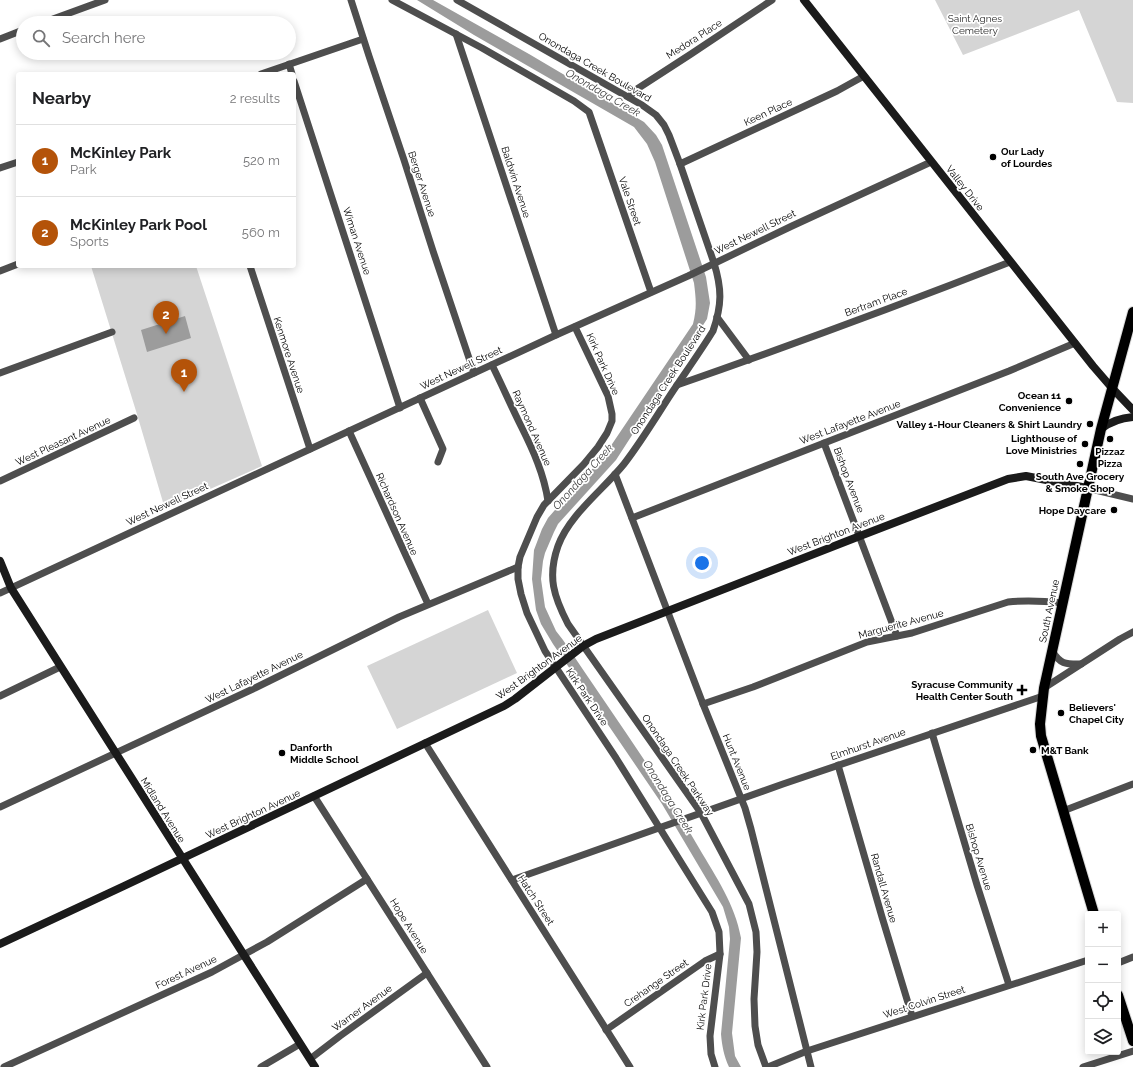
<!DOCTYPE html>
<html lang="en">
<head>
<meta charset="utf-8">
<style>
	:root { --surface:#fff; --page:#f6f6f6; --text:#202124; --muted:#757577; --line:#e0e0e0; --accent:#b45309 }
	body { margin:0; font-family:Raleway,sans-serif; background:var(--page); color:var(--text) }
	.controls { position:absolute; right:12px; bottom:12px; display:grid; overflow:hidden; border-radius:4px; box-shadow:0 2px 10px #0003 }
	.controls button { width:36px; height:36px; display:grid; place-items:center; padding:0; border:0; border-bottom:1px solid var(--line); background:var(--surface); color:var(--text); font:20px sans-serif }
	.you { position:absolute; left:702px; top:563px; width:14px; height:14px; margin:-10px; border:3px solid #fff; border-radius:50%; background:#1a73e8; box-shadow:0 0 0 6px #1a73e833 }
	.badge { display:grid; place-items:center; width:26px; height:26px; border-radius:50%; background:var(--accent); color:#fff; font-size:13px; font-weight:700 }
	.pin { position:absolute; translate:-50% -33px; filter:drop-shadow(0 1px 2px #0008) }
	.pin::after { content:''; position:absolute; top:21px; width:14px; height:12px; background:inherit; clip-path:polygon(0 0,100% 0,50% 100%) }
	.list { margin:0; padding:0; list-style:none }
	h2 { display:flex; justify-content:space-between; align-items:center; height:52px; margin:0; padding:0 16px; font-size:17px }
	h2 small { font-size:13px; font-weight:400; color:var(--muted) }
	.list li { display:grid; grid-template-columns:26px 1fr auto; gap:12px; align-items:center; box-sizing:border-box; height:72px; padding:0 16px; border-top:1px solid var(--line) }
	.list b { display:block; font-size:15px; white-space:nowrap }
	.list p { margin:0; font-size:13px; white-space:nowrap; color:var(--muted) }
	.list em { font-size:13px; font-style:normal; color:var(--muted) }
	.icon { flex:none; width:22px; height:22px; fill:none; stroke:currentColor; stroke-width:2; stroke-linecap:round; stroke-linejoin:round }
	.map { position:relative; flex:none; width:1133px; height:1067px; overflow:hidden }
	.search { position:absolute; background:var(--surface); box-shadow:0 2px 10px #0003; left:16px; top:16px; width:280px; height:44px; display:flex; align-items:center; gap:10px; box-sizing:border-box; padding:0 14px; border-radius:22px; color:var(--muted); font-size:15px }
	.panel { position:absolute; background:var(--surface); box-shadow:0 2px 10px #0003; left:16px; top:72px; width:280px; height:196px; border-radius:4px }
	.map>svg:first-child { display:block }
	.green { fill:#d5d5d5 }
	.water { fill:#9c9c9c }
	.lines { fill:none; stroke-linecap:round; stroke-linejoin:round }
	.primary-casing { stroke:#dbdbdb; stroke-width:12 }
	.street { stroke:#4e4e4e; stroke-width:7 }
	.secondary { stroke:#1b1b1b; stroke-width:8 }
	.primary { stroke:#000; stroke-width:10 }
	.poi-dot { fill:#000; stroke:#fff; stroke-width:1.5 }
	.labels { text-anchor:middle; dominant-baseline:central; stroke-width:3.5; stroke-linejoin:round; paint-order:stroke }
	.park-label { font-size:10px; fill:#2c2c2c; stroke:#fff }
	.street-label { font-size:10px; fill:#000; stroke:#fff }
	.poi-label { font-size:10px; font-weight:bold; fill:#000; stroke:#fff; text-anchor:end }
	.water-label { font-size:11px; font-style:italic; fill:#3d3d3d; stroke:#fff }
</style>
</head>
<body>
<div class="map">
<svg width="1133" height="1067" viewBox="0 0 1133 1067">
	<rect width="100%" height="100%" fill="#fff"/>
	<g class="green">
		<polygon points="935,0 1133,0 1133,103 1117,102 1079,10 963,55"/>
		<polygon points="91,266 196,266 262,466 165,509 136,411"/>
		<polygon points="488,610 517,673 397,729 367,666"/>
	</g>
	<g class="water">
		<path d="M417,0H433L529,54L644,122L656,135L662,145L706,277L710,303L707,319L616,460L558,524L554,532L545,553L543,561L541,579L545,607L556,631L563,640C609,709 658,776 699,848C716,877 735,904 741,938L732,1033L735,1056L741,1067H729C724,1056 722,1046 721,1034L730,939L729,927L723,907L662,804L553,644L541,624L536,610L532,579L534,550L542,529L548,518L568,495L604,456L693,324C697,308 696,299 694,283L655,162L647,144L634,127L474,35Z"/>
		<polygon points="185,316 191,338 147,352 141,330"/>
	</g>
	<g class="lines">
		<g class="primary-casing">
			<g id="primary">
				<polyline points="1094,914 1041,736 1040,724 1044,688 1101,429 1133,312"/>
				<polyline points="1118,995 1133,1041"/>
			</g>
		</g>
		<g class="street">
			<polyline points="351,0 369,56 404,160 433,251 474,373"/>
			<polyline points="392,0 482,48 574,101 589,112 651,292"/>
			<path d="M457,0L642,105L656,115L664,125L669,135L680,164L714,263C722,289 722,305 713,331C700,352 685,373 671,394C656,417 641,442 624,464C603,490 569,515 558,546C547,577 554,597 568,624L701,813L749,904L756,932L757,952L754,999L755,1026L758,1045L766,1067"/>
			<polyline points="42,23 105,0"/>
			<polyline points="456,34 556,335"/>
			<polyline points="0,39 23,30"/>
			<polyline points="289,64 292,74"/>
			<polyline points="261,74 363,39"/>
			<polyline points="294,81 400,408"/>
			<polyline points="629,97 637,89 691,54 772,0"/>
			<polyline points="680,164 837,91 864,76"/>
			<polyline points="0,168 18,162"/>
			<polyline points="250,266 310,449"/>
			<polyline points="0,271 18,264"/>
			<polyline points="717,317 749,360"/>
			<polyline points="575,327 608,396 612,414 612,421 607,433 598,447 584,464 544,505 537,517 520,557 518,567 518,579 521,594 527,613 545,651 616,758 712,912 719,932 720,954 710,1036 711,1054 715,1067"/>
			<path d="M492,365C502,385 511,406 521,426C533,450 544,474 548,501"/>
			<polyline points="0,373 112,332"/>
			<path d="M677,385C789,346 900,305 1010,262"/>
			<polyline points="420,398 443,449 438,462"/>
			<polyline points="349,431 428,604"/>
			<polyline points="824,443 897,636"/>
			<polyline points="615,474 703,704 745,808 751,829 811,1067"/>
			<polyline points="0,481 134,418"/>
			<polyline points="1087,488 1133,499"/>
			<polyline points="632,518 1009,371 1075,343"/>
			<polyline points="0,593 556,335 688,276 792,226 931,162"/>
			<path d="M1052,651C1061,665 1066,664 1081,664"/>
			<polyline points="1044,688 1120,639 1133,632"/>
			<polyline points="0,696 60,667"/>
			<path d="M703,704L753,687L867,642L912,633L1008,602C1027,600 1044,601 1063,603"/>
			<polyline points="932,733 977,885 1009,985"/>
			<polyline points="425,743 630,1067"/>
			<polyline points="838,765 882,917 912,1016"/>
			<polyline points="314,796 487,1067"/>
			<polyline points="0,807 255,688 399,617 518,567"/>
			<polyline points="1063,811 1133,784"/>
			<polyline points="512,880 783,784 1043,696"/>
			<polyline points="1118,963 1133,957"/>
			<polyline points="606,1030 705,961 720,954"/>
			<polyline points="310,1059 340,1036 427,973"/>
			<polyline points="4,1067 212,972 267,942 367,879"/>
			<polyline points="261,1067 300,1044"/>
			<polyline points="768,1067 807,1051 1088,960"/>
			<polyline points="1083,1067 1133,1051"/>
		</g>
		<g class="secondary">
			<polyline points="804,0 1093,366 1112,388 1133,410"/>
			<path d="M1101,429C1111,421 1120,418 1133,417"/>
			<polyline points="0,561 11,588 315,1067"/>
			<polyline points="0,944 124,886 504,706 515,699 583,646 596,639 860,536 1008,479 1026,476 1087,488"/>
		</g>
		<use href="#primary" class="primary"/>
	</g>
	<g class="poi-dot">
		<circle cx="993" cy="157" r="4"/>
		<circle cx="1069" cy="401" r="4"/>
		<circle cx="1090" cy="424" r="4"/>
		<circle cx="1110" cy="439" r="4"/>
		<circle cx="1085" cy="444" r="4"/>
		<circle cx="1080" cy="464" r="4"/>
		<circle cx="1114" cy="510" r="4"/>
		<path d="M1020 684h4v4h4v4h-4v4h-4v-4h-4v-4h4z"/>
		<circle cx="1061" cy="713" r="4"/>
		<circle cx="1033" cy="750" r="4"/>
		<circle cx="282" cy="753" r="4"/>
	</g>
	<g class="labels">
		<g class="park-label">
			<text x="975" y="18">Saint Agnes<tspan x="975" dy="12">Cemetery</tspan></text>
		</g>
		<g class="street-label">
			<text transform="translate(694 39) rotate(-33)">Medora Place</text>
			<text transform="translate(595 67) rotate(30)">Onondaga Creek Boulevard</text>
			<text transform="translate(768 112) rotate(-25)">Keen Place</text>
			<text transform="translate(516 182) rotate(72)">Baldwin Avenue</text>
			<text transform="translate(422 184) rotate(72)">Berger Avenue</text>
			<text transform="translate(965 188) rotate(52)">Valley Drive</text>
			<text transform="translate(630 201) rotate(71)">Vale Street</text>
			<text transform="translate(755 232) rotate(-26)">West Newell Street</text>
			<text transform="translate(357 241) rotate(72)">Wiman Avenue</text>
			<text transform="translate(876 302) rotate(-20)">Bertram Place</text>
			<text transform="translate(289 355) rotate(72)">Kenmore Avenue</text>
			<text transform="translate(603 364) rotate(66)">Kirk Park Drive</text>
			<text transform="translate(461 368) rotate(-25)">West Newell Street</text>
			<text transform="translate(668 380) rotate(-57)">Onondaga Creek Boulevard</text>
			<text transform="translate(850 422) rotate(-21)">West Lafayette Avenue</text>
			<text transform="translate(532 428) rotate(66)">Raymond Avenue</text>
			<text transform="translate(63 441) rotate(-25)">West Pleasant Avenue</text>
			<text transform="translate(849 480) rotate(69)">Bishop Avenue</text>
			<text transform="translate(167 504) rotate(-25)">West Newell Street</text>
			<text transform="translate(397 514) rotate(66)">Richardson Avenue</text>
			<text transform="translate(836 534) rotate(-21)">West Brighton Avenue</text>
			<text transform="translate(1049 611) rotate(-78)">South Avenue</text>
			<text transform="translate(901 624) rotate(-15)">Marguerite Avenue</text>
			<text transform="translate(539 667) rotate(-36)">West Brighton Avenue</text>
			<text transform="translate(254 677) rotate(-26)">West Lafayette Avenue</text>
			<text transform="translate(587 697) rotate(56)">Kirk Park Drive</text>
			<text transform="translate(868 744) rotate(-19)">Elmhurst Avenue</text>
			<text transform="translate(737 762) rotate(68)">Hunt Avenue</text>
			<text transform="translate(678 765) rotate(56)">Onondaga Creek Parkway</text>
			<text transform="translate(163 810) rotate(58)">Midland Avenue</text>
			<text transform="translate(253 814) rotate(-25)">West Brighton Avenue</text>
			<text transform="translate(979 857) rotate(73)">Bishop Avenue</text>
			<text transform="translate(884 888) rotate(74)">Randall Avenue</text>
			<text transform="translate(536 900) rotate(57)">Hatch Street</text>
			<text transform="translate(409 926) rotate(58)">Hope Avenue</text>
			<text transform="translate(186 972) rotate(-25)">Forest Avenue</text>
			<text transform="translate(656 983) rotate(-35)">Crehange Street</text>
			<text transform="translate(704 997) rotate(-83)">Kirk Park Drive</text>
			<text transform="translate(924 1002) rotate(-18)">West Colvin Street</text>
			<text transform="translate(362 1008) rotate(-36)">Warner Avenue</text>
		</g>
		<g class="poi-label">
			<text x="1001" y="151" text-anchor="start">Our Lady<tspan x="1001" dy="12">of Lourdes</tspan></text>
			<text x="1061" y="395">Ocean 11<tspan x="1061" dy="12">Convenience</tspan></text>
			<text x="1082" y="424">Valley 1-Hour Cleaners &amp; Shirt Laundry</text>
			<text x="1077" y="438">Lighthouse of<tspan x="1077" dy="12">Love Ministries</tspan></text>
			<text x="1110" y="451" text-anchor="middle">Pizzaz<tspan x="1110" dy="12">Pizza</tspan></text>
			<text x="1080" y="476" text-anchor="middle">South Ave Grocery<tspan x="1080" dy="12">&amp; Smoke Shop</tspan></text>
			<text x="1106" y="510">Hope Daycare</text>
			<text x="1013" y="684">Syracuse Community<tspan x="1013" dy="12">Health Center South</tspan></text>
			<text x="1069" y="707" text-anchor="start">Believers'<tspan x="1069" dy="12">Chapel City</tspan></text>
			<text x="290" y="747" text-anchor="start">Danforth<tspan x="290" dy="12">Middle School</tspan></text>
			<text x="1041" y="750" text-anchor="start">M&amp;T Bank</text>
		</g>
		<g class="water-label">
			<text transform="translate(603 93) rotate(30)">Onondaga Creek</text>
			<text transform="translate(583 477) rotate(-48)">Onondaga Creek</text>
			<text transform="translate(668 797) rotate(58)">Onondaga Creek</text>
		</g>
	</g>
</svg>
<div class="controls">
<button>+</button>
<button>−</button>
<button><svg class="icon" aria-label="locate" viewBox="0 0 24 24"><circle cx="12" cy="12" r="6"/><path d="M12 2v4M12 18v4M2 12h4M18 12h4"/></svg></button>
<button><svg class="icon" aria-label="layers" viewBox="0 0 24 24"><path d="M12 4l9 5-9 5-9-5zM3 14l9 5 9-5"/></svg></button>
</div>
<div class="you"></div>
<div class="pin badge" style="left:184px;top:392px">1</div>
<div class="pin badge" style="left:166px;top:334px">2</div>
<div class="search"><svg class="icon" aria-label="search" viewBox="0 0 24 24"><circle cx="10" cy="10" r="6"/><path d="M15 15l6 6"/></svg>Search here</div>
<section class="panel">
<h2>Nearby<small>2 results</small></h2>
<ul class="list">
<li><span class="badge">1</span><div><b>McKinley Park</b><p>Park</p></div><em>520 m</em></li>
<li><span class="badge">2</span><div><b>McKinley Park Pool</b><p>Sports</p></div><em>560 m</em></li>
</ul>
</section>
</div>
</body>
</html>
